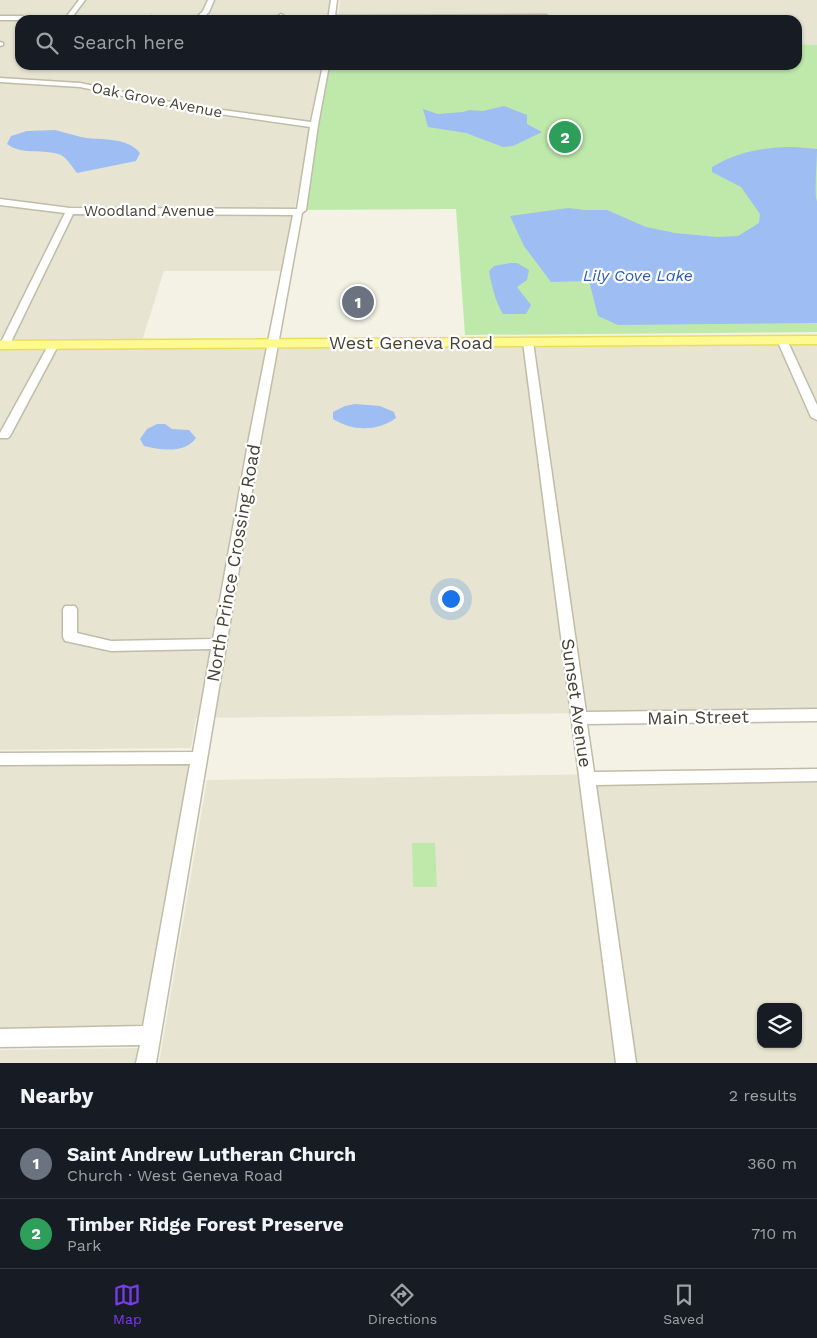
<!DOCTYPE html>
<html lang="en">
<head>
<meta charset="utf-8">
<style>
	:root { --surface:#171b24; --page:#20242c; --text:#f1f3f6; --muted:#9ea1a6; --line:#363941; --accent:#7c3aed }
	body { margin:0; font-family:"Work Sans",sans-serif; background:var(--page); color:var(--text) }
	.controls { position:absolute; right:15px; bottom:15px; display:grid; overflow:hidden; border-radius:10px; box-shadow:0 1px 4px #0004 }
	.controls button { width:45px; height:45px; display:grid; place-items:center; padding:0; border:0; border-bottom:1px solid var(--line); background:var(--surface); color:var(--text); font:25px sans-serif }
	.you { position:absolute; left:450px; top:598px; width:18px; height:18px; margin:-12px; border:4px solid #fff; border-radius:50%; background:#1a73e8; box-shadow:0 0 0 8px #1a73e833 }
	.badge { display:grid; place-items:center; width:32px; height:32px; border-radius:50%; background:var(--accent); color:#fff; font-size:16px; font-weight:700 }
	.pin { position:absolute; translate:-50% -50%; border:2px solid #fff; box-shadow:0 1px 5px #0006 }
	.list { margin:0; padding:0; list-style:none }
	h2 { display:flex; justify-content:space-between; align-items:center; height:65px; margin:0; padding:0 20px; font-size:21px }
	h2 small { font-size:16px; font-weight:400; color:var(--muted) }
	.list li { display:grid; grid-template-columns:32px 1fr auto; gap:15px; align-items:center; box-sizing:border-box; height:70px; padding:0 20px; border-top:1px solid var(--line) }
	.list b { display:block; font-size:19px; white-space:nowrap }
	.list p { margin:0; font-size:16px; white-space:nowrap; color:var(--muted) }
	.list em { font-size:16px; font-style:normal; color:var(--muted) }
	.icon { flex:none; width:28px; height:28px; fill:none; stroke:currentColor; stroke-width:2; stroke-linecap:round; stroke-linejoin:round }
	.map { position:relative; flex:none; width:817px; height:1063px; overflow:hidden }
	.search { position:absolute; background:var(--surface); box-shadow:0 1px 4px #0004; left:15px; right:15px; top:15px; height:55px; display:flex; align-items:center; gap:12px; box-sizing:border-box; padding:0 18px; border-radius:15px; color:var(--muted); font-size:19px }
	.sheet { height:205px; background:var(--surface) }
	nav { display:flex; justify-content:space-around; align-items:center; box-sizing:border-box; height:70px; border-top:1px solid var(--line); background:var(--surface); font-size:14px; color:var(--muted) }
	nav a { display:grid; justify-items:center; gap:2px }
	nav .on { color:var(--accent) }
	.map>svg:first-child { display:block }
	.residential { fill:#e7e5d2; fill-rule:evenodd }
	.green { fill:#bfe9ab }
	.water { fill:#9ebdf3 }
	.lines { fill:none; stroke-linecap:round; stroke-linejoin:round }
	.minor-casing { stroke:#bfbca7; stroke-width:3 }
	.major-casing { stroke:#e8de5e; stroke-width:3 }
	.minor { fill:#fff; fill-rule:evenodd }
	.major { fill:#fff992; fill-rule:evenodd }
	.labels { text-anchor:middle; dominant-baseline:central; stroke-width:4.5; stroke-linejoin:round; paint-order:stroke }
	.far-street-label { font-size:15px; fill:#454334; stroke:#fff }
	.far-water-label { font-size:16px; font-style:italic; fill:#295ab5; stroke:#fff }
	.street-label { font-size:18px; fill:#454334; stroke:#fff }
</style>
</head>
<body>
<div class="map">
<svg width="817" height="1063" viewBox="0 0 817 1063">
	<rect width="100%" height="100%" fill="#f3f2e5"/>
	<g class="residential">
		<polygon points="0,0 333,0 330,20 20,20 20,65 322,65 283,271 164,271 142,341 0,341"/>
		<polygon points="340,0 817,0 817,45 797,44 797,20 338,20"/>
		<polygon points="817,343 817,710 196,718 191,748 0,750 0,348"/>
		<polygon points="189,763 145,1029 0,1030 0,764"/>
		<path d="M817,771V1063H159L207,780ZM761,1007H798V1044H761Z"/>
		<polygon points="139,1048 137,1063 0,1063 0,1050"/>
	</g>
	<g class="green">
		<polygon points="797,44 817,45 817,332 465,335 456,209 302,210 325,65 797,65"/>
		<polygon points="412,843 435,843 437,887 413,887"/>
	</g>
	<g class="water">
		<polygon points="504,106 527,115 527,124 542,132 513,146 503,147 466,133 428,127 423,109 438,114 463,112 469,110 483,111"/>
		<path d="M55,130C63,132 73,135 81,137C102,141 126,136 140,153L136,161L77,173C73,168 67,158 61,155C43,148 23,156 7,144L11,136L27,131Z"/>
		<path d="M795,147L817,149C817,160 814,196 817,201V323L618,325L598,316L589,281L551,282L524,246L510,216L568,208L585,210H607L646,227L675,233L717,237L738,236L759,223L760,214L741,187L712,172V167C738,151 765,147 795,147Z"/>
		<path d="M510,263H517L529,270L527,280L517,287L531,305L526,314H503C496,304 491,283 489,271L494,266Z"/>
		<path d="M355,404L380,406L394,412L396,418C377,432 352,431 333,419V412L345,406Z"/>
		<path d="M157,424H165L172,429L189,430L196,438C185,454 160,450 144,446L140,439L147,429Z"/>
	</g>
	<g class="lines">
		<g class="minor-casing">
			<g id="minor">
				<polygon points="79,0 85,0 70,20 64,20"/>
				<polygon points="208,0 214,0 209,12 201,20 194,20 203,11"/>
				<polygon points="331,0 337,0 335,16 546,15 549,17 546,19 328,20"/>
				<polygon points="281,14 284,16 284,20 278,20 278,16"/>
				<polygon points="0,16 22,16 25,18 22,20 0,20"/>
				<polygon points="151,16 160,20 149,19"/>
				<polygon points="0,42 3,43 3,45 0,46"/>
				<polygon points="323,65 329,65 318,125 306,210 302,213 261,438 156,1063 136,1063 140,1045 0,1047 0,1029 143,1026 190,764 0,765 0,753 193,752 211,649 111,651 70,642 65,641 63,637 63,609 65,606 75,606 77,609 77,633 111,641 213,639 249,438 293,215 73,214 10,344 5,347 0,344 65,213 0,205 0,199 70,208 297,209 310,127 185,109 80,87 0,82 0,78 80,83 185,105 311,122"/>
				<polygon points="782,337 787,340 817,405 817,420 811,417 777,340"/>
				<polygon points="528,339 533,342 586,712 817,709 817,721 587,724 594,772 817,769 817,781 596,785 636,1063 616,1063 523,342"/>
				<polygon points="54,341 59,344 10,436 8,438 0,438 0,433 49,344"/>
			</g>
		</g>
		<g class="major-casing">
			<polygon id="major" points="817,336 817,344 0,349 0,341"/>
		</g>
		<use href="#minor" class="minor"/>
		<use href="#major" class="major"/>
	</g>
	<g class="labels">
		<g class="far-street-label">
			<text transform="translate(157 100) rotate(11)">Oak Grove Avenue</text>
			<text x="149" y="211">Woodland Avenue</text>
		</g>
		<g class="far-water-label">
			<text x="638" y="275">Lily Cove Lake</text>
		</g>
		<g class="street-label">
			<text x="411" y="342">West Geneva Road</text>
			<text transform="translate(233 563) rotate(-80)">North Prince Crossing Road</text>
			<text transform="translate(577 703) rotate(82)">Sunset Avenue</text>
			<text transform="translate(698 717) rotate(-1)">Main Street</text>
		</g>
	</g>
</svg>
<div class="controls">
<button><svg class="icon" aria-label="layers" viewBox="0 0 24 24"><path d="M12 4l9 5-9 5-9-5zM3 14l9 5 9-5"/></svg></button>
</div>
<div class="you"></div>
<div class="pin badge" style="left:358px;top:302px;background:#6b7280">1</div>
<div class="pin badge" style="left:565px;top:137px;background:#2e9e5b">2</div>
<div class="search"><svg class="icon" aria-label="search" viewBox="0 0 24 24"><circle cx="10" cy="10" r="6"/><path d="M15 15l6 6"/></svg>Search here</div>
</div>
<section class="sheet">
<h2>Nearby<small>2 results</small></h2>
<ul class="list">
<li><span class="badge" style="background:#6b7280">1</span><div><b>Saint Andrew Lutheran Church</b><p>Church · West Geneva Road</p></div><em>360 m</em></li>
<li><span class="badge" style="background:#2e9e5b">2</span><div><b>Timber Ridge Forest Preserve</b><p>Park</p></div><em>710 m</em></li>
</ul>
</section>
<nav>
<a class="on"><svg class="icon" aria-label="map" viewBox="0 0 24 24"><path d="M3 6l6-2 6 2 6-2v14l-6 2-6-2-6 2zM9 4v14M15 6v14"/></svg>Map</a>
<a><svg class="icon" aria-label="directions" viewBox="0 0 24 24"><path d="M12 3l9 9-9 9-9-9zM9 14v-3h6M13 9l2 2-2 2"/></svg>Directions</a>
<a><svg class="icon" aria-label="saved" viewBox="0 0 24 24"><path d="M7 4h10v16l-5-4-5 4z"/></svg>Saved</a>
</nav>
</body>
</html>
